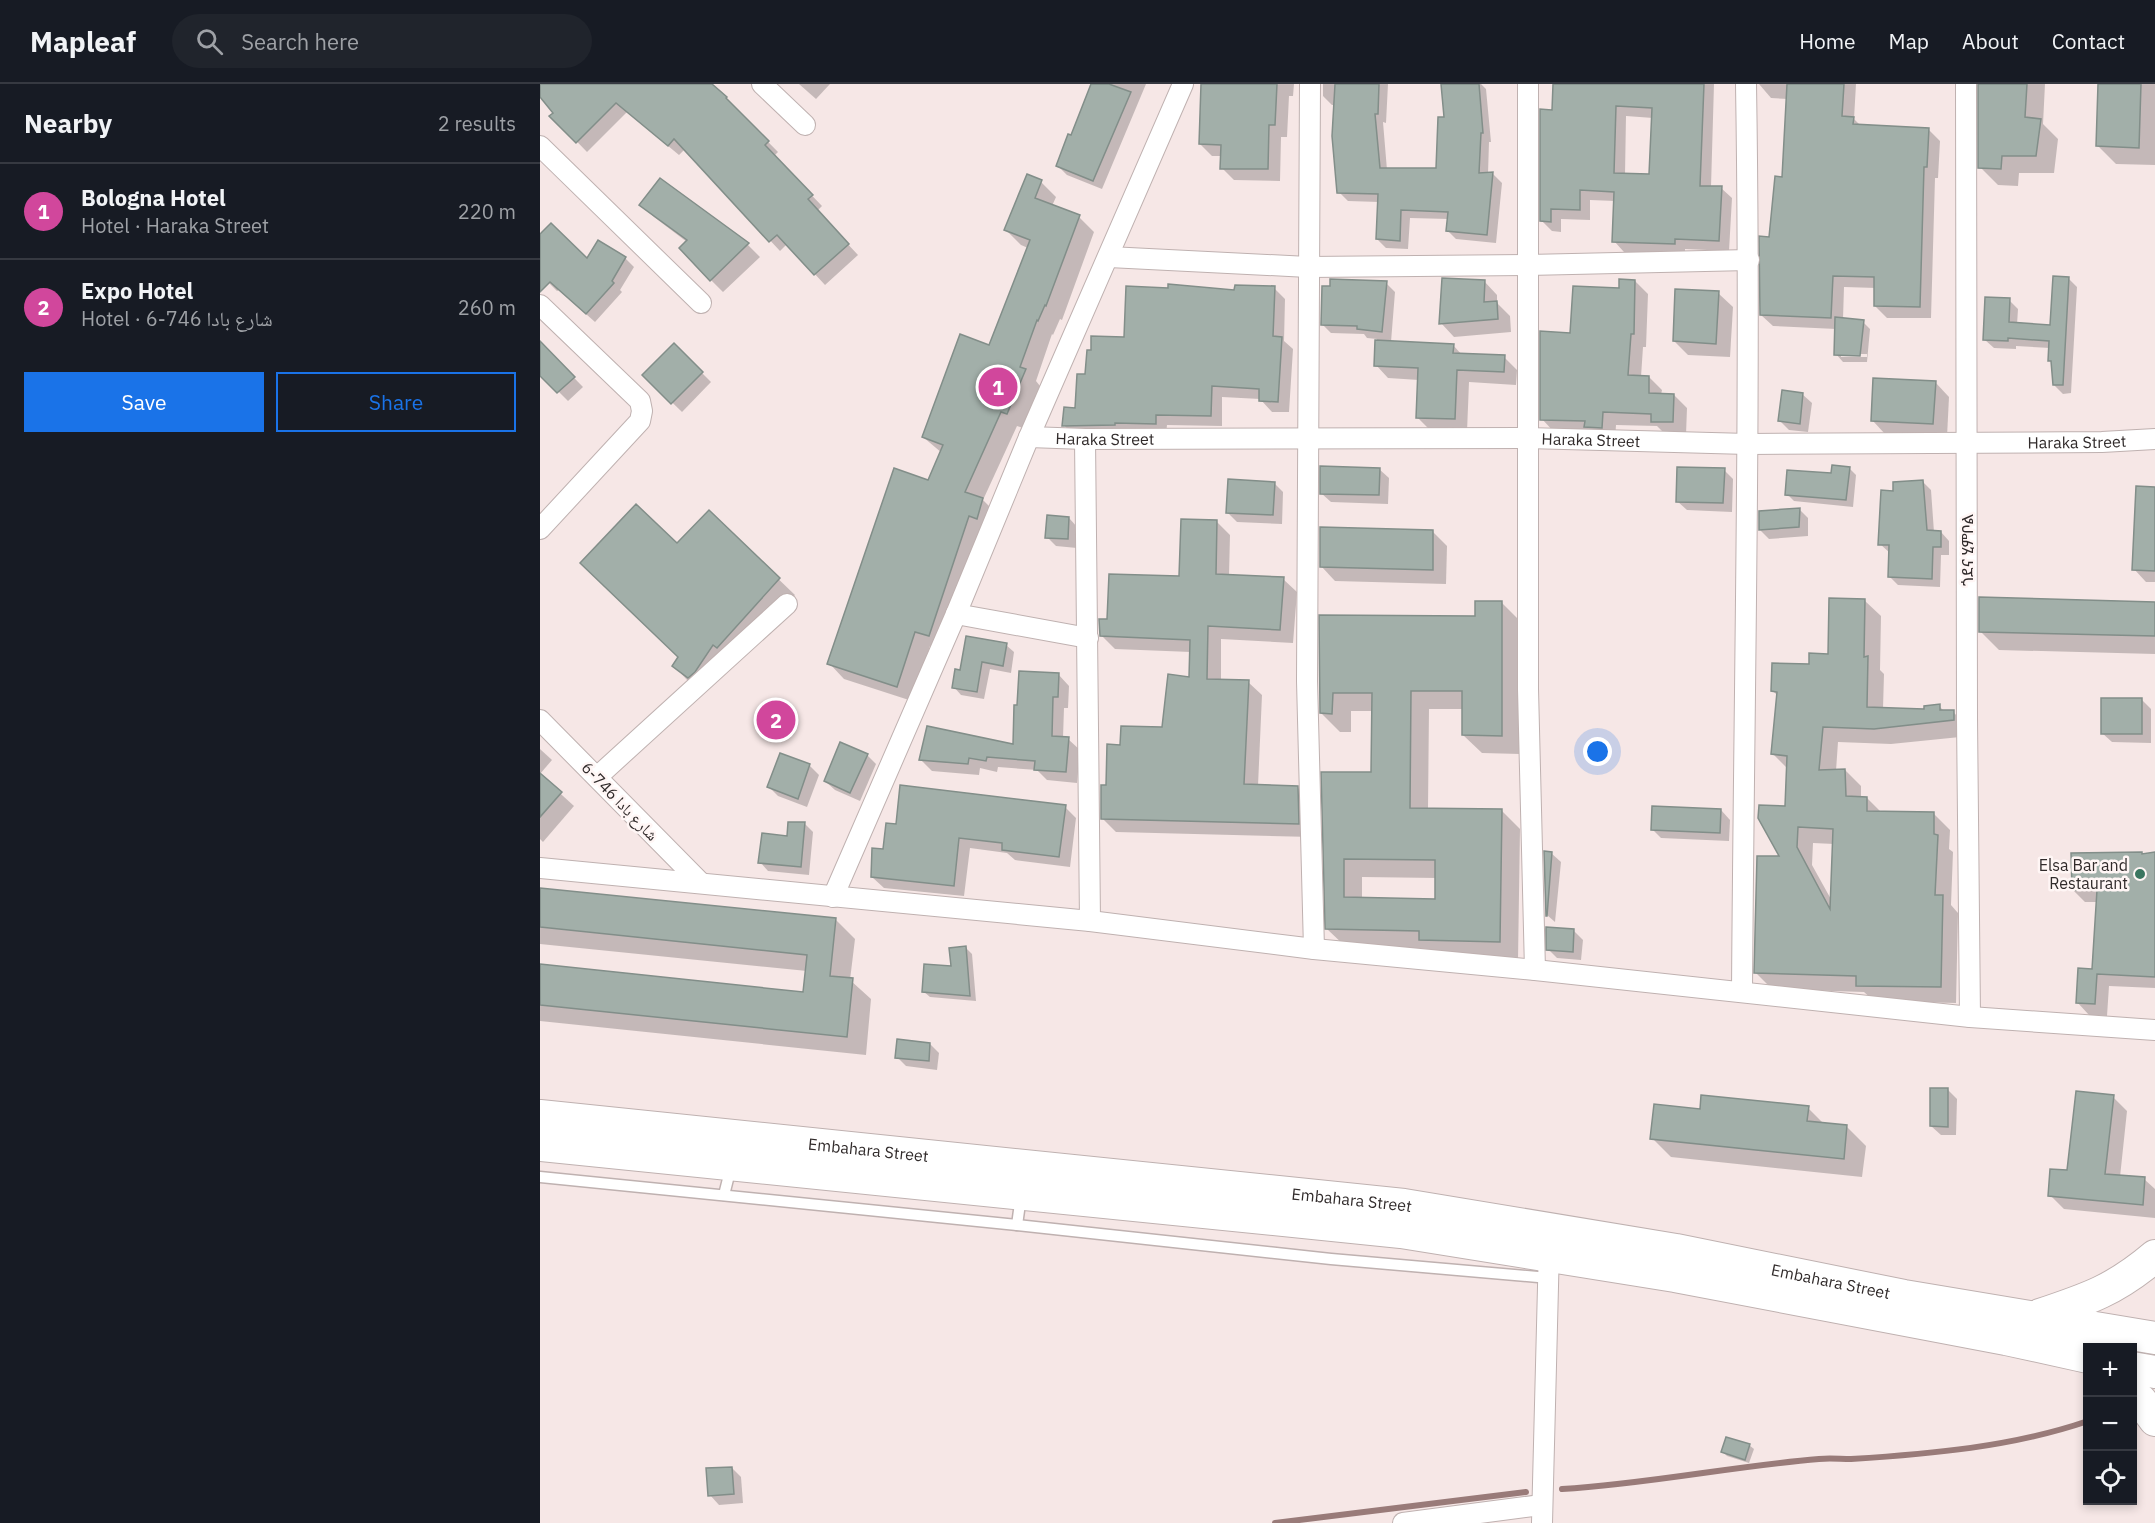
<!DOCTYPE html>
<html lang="en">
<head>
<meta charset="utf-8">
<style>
	:root { --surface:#171b24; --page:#20242c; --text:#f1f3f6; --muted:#9ea1a6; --line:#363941; --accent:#1a73e8 }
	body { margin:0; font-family:"IBM Plex Sans","Noto Naskh Arabic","Noto Sans Ethiopic",sans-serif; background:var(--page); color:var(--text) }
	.controls { position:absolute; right:18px; bottom:18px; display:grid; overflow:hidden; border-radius:0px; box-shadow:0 3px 9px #0003 }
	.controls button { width:54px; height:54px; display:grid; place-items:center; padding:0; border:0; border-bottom:2px solid var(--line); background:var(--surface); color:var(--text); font:30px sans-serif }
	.you { position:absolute; left:1058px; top:668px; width:21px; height:21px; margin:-15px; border:4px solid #fff; border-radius:50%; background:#1a73e8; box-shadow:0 0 0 9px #1a73e833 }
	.badge { display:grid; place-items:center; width:39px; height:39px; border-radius:50%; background:var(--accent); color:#fff; font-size:20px; font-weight:700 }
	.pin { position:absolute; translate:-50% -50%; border:3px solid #fff; box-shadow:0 2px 6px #0006 }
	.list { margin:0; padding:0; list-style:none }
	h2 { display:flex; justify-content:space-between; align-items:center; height:78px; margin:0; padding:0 24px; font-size:26px }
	h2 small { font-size:20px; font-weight:400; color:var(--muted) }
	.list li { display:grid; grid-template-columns:39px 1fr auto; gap:18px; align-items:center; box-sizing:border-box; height:96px; padding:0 24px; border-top:2px solid var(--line) }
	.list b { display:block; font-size:22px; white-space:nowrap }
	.list p { margin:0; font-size:20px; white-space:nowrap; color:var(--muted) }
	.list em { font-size:20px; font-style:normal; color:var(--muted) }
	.actions { display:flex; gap:12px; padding:18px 24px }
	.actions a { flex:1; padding:14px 0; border:2px solid var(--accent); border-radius:0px; text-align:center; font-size:21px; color:var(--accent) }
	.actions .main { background:var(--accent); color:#fff }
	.icon { flex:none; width:33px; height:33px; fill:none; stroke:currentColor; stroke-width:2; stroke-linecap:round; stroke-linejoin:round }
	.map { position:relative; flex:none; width:1615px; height:1439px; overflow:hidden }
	header { display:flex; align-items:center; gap:36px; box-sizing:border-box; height:84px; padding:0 30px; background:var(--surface); border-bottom:2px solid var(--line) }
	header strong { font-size:28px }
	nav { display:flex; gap:33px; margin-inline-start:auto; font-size:21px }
	.search { width:420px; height:54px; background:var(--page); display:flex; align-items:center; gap:15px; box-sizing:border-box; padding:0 21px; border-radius:33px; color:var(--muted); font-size:22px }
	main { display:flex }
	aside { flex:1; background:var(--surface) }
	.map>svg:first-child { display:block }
	.shadow { fill:#0003; fill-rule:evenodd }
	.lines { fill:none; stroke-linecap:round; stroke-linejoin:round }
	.stream { stroke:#997b79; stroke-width:6 }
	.building { fill:#a2afa9; stroke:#828e89; stroke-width:1.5; fill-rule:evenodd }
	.service-casing { stroke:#bfb1b0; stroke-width:13 }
	.minor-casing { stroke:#bfb1b0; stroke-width:22 }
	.primary-casing { stroke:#bfb1b0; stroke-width:34 }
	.service { stroke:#fff; stroke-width:10 }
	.minor { stroke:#fff; stroke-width:20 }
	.primary { stroke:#fff; stroke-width:32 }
	.poi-dot { fill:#3b7660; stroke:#fff6f5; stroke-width:2 }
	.labels { text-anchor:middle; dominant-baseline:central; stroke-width:5; stroke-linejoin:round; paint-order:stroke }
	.street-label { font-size:16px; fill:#312b2b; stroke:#fff6f5 }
	.poi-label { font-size:16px; fill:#312b2b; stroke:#fff6f5; text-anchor:end }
</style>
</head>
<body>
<header>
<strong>Mapleaf</strong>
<div class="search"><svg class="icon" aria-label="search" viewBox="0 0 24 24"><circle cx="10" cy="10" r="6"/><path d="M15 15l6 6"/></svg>Search here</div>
<nav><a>Home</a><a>Map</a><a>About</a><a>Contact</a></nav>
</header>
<main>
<aside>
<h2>Nearby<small>2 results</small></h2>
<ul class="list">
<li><span class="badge" style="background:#d1479c">1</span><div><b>Bologna Hotel</b><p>Hotel · Haraka Street</p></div><em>220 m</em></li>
<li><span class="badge" style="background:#d1479c">2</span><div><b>Expo Hotel</b><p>Hotel · شارع بادا 746-6</p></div><em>260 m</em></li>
</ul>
<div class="actions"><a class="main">Save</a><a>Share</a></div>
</aside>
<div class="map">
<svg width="1615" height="1439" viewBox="0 0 1615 1439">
	<rect width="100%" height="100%" fill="#f6e7e6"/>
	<g class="shadow">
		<polygon points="0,0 171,0 238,68 234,72 282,122 277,127 318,171 285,201 247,160 240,167 145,65 139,71 87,28 47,68 12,32 15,29 0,11"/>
		<polygon points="259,0 290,0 276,15"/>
		<polygon points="552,0 606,0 562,105 527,91 518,82 532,53"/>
		<polygon points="662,0 754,0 753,12 749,12 747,53 741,53 740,97 694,96 682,84 682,72 672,72 660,60"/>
		<polygon points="783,0 848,0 846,39 843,38 847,86 897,86 906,34 903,0 941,0 946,5 951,58 949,58 948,90 953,90 962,99 956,159 916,155 907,146 908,135 870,134 868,165 846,164 837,155 839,118 808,117 799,108 795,21 792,21 783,12"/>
		<path d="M1015,0H1174L1171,103L1181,104L1192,114L1189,167L1145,165V170L1084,168L1074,157L1075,117L1050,116V136L1021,135V148L1012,147L1002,137L1014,28ZM1086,32L1113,34L1110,91H1085Z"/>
		<path d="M1219,0H1316L1314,35L1321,42L1388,45L1400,57L1398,94H1395L1391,234H1347L1335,222L1336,204L1304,203L1303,235L1323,238L1330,245L1327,278H1303L1296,270V245L1233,242L1221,231L1230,154L1244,95L1248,15L1231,14ZM1301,270H1327V273H1301Z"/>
		<polygon points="1440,0 1505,0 1503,40 1518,55 1514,89 1479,89 1478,102 1458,101 1440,83"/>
		<polygon points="1560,0 1615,0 1615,81 1576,80 1558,62"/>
		<polygon points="120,96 208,161 220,173 183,208 171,196 147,158 114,133 101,121"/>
		<polygon points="501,98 516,113 512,122 539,133 554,148 522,236 520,235 513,251 512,250 496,297 500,302 483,344 477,342 443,416 458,431 404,567 390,562 372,617 304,595 289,579 389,397 402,369 383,353 450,263 488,164 481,161 466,146"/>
		<polygon points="0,152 47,177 58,158 85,174 94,183 80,206 82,208 55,238 19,206 17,207 0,190"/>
		<polygon points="1528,194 1537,203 1531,309 1523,310 1514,301 1512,279 1510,276 1510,264 1476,262 1476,265 1454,264 1445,256 1469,216 1478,225 1477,241 1512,243"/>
		<polygon points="944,197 957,211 957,219 970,232 971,248 914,253 901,239"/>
		<polygon points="1095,197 1108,210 1106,263 1103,263 1101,293 1109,293 1122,306 1121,311 1134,311 1147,324 1146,351 1125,350 1117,342 1076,341 1075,356 1014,348 1002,335 1032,250 1081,206"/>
		<polygon points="846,199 855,208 851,258 913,261 922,271 964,273 977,286 976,301 929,298 927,348 890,346 877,333 879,296 848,294 836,281 837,255 827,254 824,250 791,249 782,240"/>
		<polygon points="734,204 745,215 744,257 753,265 749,328 732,328 720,315 682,313 682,342 627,341 626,351 535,353 524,341 536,326 546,292 585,254 696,207"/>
		<polygon points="1178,209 1193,223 1190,273 1148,271 1134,257"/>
		<polygon points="0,259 43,303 28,317 0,289"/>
		<polygon points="134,261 171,298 142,328 104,291"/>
		<polygon points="1395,298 1409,313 1407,353 1346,351 1332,336"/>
		<polygon points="1262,310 1272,319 1268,348 1249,346 1240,337"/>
		<polygon points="1309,384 1316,391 1313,423 1254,417 1247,410"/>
		<polygon points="839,385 849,394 848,420 791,418 781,409"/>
		<polygon points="1184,386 1193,395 1192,428 1147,426 1137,417"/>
		<polygon points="1382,397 1391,406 1394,448 1401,448 1409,457 1409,471 1401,471 1400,503 1358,501 1349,492 1350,469 1340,460 1355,408"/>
		<polygon points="734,399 743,408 742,440 697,438 688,429"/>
		<polygon points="1615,405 1615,498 1606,498 1594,485"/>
		<polygon points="1259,425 1268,434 1268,452 1229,455 1220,446"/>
		<polygon points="169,428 255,511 193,578 190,575 165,608 149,598 134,582 140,573 137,461"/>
		<polygon points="529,434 538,444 537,464 516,462 507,453"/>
		<polygon points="676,437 690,451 689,492 743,495 757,508 753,559 681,555 681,597 708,598 722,611 718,702 757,703 771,717 772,753 576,748 562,734 567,702 582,662 623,644 650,595 651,568 575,565 561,551 569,537 641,494"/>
		<polygon points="893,448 907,462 906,500 795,497 781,482"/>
		<path d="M1324,516L1341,532L1340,586L1344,590L1343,625L1386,627L1399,622L1404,627L1413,628L1430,644V652L1351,660L1298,658L1296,687L1305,686L1321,702V714H1327L1342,729L1394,730L1410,746L1409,765L1413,768L1411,821L1418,829L1416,919L1334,917L1324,908L1232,905L1216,889L1242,774L1246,724L1248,685L1233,670L1238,612L1233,607L1270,581L1290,571ZM1273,759L1294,760L1292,817L1272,781Z"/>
		<path d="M962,519L980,537V670L942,669L923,651V625H889L888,725L961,726L980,745L978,876L899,875L889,865L806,863L787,845L783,689L833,690L834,627H811V648H800L781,629V532L936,534ZM822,793L897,794L896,816L822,815Z"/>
		<polygon points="1615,520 1615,570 1459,566 1440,547"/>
		<polygon points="466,561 474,568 471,589 450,585 444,615 421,611 414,603 422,588"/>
		<polygon points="518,590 529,602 528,624 524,624 523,654 528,655 540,666 537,699 507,696 497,686 458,683 457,688 440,684 439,691 392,687 381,676 474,662"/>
		<polygon points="1602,616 1611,625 1611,659 1572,658 1562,649"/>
		<polygon points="0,665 12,676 0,690"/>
		<polygon points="327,671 336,680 320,717 295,706 285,697"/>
		<polygon points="269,681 279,691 267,723 238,712 229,703"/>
		<polygon points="0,691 34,722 3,758 0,755"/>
		<polygon points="525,723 536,734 530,783 475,776 467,769 430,764 424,812 344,804 332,793 357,741"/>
		<polygon points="1181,726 1190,736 1189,757 1121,754 1112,745"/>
		<polygon points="265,740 273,748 269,791 228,787 220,778"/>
		<polygon points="1006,769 1011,769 1021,778 1015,838 1007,831"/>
		<polygon points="1602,769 1603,771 1615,770 1615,904 1569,902 1567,932 1549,931 1537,918 1554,886 1557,818 1545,818 1533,806"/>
		<polygon points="0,805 296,836 315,855 310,896 331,915 326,971 0,937 0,882 264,909 267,887 0,860"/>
		<polygon points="1034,847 1043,856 1041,876 1017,874 1008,865"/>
		<polygon points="426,864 432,870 436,917 390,913 383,907 413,884"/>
		<polygon points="390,960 399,969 397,986 366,982 357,973"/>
		<polygon points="1408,1006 1417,1015 1416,1051 1401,1051 1391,1042"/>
		<polygon points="1573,1013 1587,1027 1580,1093 1604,1095 1615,1105 1615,1134 1524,1125 1510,1111 1529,1088"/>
		<polygon points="1268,1024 1285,1041 1307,1043 1326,1062 1322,1093 1131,1073 1112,1054 1161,1026"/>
		<polygon points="1209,1361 1214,1365 1209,1379 1187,1372 1183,1368"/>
		<polygon points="192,1384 201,1393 203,1419 179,1421 170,1411"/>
	</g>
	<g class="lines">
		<g class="stream">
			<path d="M1022,1405C1108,1400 1193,1382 1279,1375C1289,1374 1300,1375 1311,1375C1390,1370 1472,1363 1548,1337"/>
			<polyline points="735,1439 986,1408"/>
		</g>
	</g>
	<g class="building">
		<polygon points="0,0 172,0 187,13 186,14 229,57 225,61 273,111 268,115 309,160 274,191 237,151 229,158 134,55 128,62 76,19 36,59 9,32 13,29 0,13"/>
		<polygon points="551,0 569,0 591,8 553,97 516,82 528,50 531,51"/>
		<polygon points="661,0 737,0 735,41 729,41 728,85 680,85 681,61 659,60"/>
		<polygon points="795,0 839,0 838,30 835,30 840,84 896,84 898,33 904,33 901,0 939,0 943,49 941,49 939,89 953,88 947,151 906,147 908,128 861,126 860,157 836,155 838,110 797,109 792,52"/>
		<path d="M1013,0H1164L1160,102H1182L1179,157L1135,155V160L1072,158L1074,108L1040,106V126L1011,125V138L1000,137V25L1012,26ZM1076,22L1112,24L1109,90L1074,89Z"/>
		<polygon points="1247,0 1304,0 1302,32 1314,33 1313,40 1389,44 1387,83 1384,83 1380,223 1334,222 1334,193 1293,192 1291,234 1220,231 1219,152 1229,153 1235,92 1242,93"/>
		<polygon points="1438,0 1487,0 1485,33 1501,35 1496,72 1462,72 1461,85 1438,84"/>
		<polygon points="1558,0 1601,0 1599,64 1556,62"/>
		<polygon points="487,90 502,96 495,114 540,131 506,222 505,221 498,237 497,236 480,283 486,285 467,330 461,328 425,408 443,414 437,435 429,432 389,552 375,548 357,603 287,580 354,384 388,396 403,361 382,353 420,250 449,261 490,156 464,146"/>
		<polygon points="120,94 209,159 170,197 139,164 147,156 99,121"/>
		<polygon points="11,139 47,174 58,156 86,173 72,197 74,199 46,230 10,198 0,208 0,150"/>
		<polygon points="1513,192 1529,193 1523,301 1513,301 1511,277 1508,277 1509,257 1468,254 1468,257 1443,256 1445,213 1470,214 1469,238 1510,241"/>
		<polygon points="902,194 945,196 944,218 957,217 958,235 899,240"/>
		<polygon points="790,195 847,197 842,248 817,245 817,242 781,241 782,202 790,202"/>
		<polygon points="1079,195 1095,196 1094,250 1091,250 1088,291 1109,292 1109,309 1134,310 1133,338 1111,338 1111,330 1063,328 1062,344 1044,343 1045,337 1000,336 1000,247 1030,249 1033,202 1079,204"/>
		<polygon points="628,200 694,206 695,201 735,202 733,252 742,253 738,318 719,317 719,305 672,302 671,332 616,331 616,340 575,339 575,341 522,342 524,323 535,324 537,290 545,290 547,266 551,266 551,252 584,253 586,202 628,204"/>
		<polygon points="1135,205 1179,207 1176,260 1133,257"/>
		<polygon points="1295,233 1324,236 1320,272 1294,271"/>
		<polygon points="835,256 914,260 913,269 965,271 964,288 917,286 915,335 876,334 878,284 834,282"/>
		<polygon points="0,257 35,293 17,309 0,292"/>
		<polygon points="134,259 163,288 131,320 102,291"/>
		<polygon points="1333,294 1396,297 1393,340 1331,337"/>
		<polygon points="1242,306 1263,309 1260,340 1238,337"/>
		<polygon points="1292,381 1310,383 1306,416 1245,411 1247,386 1291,389"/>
		<polygon points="780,382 840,384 839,411 780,410"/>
		<polygon points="1137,383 1185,384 1183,419 1136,418"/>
		<polygon points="688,395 735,398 733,431 686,429"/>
		<polygon points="1383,396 1387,446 1401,447 1401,463 1393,463 1392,495 1348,493 1349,461 1338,461 1341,406 1353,407 1353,398"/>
		<polygon points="1596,402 1615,403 1615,487 1592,486"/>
		<polygon points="96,420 137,459 169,426 240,494 177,564 173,561 155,588 148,594 132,582 138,573 40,479"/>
		<polygon points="1260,424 1259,443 1219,446 1219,427"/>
		<polygon points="507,431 529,433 528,455 505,454"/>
		<polygon points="641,435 677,436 676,490 744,493 740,546 668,542 667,595 709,596 704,700 758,702 759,740 561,735 561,701 566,701 567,660 580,661 581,642 622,643 628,590 649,593 650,556 560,552 559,535 567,535 569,490 639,492"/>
		<polygon points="780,443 893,446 893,486 780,483"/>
		<polygon points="1439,513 1615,518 1615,552 1439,548"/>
		<path d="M1289,514L1325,515L1324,573L1328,572L1327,623L1384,625V622L1400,620V626H1414V636L1334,645L1283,643L1279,686L1305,685L1306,712L1327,713V727L1394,728V750L1398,751L1395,811H1403L1401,903L1316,902V892L1214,889L1217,772H1239L1218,734L1219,721L1245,722L1247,672L1231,670L1237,608L1231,607L1232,579L1269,580V569L1288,570ZM1258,743L1293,745L1290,825L1257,763Z"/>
		<path d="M935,517H962V652L922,651V607H871L870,724L962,725L960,858L879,856V847L785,845L781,688H831L832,609H793L792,630L780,629L779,531L935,532ZM804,775L895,776V815L804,813Z"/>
		<polygon points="426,552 467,559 463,582 442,578 437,608 412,604 415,585 420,586"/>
		<polygon points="479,587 519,589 518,613 513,613 512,652 529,653 526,688 494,686 495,677 447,673 446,677 429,674 428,680 379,676 387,642 473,660 474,621 477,621"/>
		<rect x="1561" y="614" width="41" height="36"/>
		<polygon points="300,658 328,670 310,709 284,697"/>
		<polygon points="240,669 270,680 258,715 227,703"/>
		<polygon points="0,689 22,708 0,733"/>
		<polygon points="360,701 526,721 519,773 462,766 462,759 419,754 414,802 331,793 332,764 343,765 346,739 356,740"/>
		<polygon points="1112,722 1181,725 1180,749 1111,746"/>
		<polygon points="248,738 265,738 261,783 218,779 222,749 247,752"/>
		<polygon points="1004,767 1012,768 1007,832 1006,832"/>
		<polygon points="1602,768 1602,770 1615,768 1615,893 1557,890 1555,920 1536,919 1538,884 1552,885 1557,806 1532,806 1531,769"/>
		<polygon points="0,804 296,834 290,892 313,894 307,953 0,921 0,880 263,908 267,871 0,843"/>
		<polygon points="1006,843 1034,845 1033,868 1006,866"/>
		<polygon points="426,862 430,912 382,908 384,880 411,882 409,864"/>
		<polygon points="357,955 390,959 389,977 355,974"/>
		<polygon points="1390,1004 1408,1004 1408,1043 1390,1042"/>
		<polygon points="1536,1007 1574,1011 1565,1090 1605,1093 1603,1121 1508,1112 1510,1085 1527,1086"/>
		<polygon points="1161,1011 1269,1022 1267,1037 1307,1041 1304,1075 1110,1055 1114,1020 1160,1025"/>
		<polygon points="1186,1353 1210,1360 1205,1376 1181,1368"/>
		<polygon points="192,1383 194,1410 168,1412 166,1384"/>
	</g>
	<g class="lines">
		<g class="service-casing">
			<g id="service">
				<polyline points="0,1093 477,1141 791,1175 1009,1194"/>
				<polyline points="184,1111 191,1083"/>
				<polyline points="477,1141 481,1112"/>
			</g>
		</g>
		<g class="minor-casing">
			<g id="minor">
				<polyline points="222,0 265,41"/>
				<polyline points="770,0 767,597 774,865"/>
				<polyline points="988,0 988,605 995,886"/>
				<polyline points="1426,0 1427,634 1430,933"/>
				<polyline points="0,62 161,219"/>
				<polyline points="569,173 768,183 988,181 1209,176"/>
				<polyline points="0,221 100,317 102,327 100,337 0,445"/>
				<path id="s1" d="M489,353L545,355L987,354L1208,360L1562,358L1615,355"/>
				<polyline points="545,355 550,837"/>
				<polyline points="416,530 548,554"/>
				<polyline points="0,636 160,798"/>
				<polyline points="57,693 247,520"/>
				<polyline points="0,784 550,837 774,865 995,886 1430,933 1615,946"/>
				<polyline points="293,813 416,530 489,353 643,0"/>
				<path d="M1202,908C1204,605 1211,303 1206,0"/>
				<polyline points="863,1439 1001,1421"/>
				<polyline points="1002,1439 1009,1163"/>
			</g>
		</g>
		<g class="primary-casing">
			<g id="primary">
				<path id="s2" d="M0,1032L864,1121L1136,1166L1364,1212L1615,1254"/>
				<polyline points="0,1061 861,1148 1135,1192 1466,1255 1548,1273"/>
				<path d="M1500,1231C1548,1215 1575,1206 1615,1172"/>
				<polyline points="1592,1284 1615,1288"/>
				<polyline points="1592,1309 1601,1317 1615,1336"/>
			</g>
		</g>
		<use href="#service" class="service"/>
		<use href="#minor" class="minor"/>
		<use href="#primary" class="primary"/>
	</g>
	<circle class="poi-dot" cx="1600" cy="790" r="6"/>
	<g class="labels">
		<g class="street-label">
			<text stroke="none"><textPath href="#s1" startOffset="76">Haraka Street</textPath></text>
			<text stroke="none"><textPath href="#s1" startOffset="562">Haraka Street</textPath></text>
			<text stroke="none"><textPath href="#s1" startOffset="1048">Haraka Street</textPath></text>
			<text transform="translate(1427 466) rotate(-90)">ጎደና ሂምቦል</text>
			<text transform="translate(80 717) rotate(46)">شارع بادا 746-6</text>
			<text stroke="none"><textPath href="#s2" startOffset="330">Embahara Street</textPath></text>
			<text stroke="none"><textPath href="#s2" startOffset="816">Embahara Street</textPath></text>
			<text stroke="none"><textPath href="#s2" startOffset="1302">Embahara Street</textPath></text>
		</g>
		<g class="poi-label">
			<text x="1588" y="781">Elsa Bar and<tspan x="1588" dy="18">Restaurant</tspan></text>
		</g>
	</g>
</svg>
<div class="controls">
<button>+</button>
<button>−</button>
<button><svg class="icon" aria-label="locate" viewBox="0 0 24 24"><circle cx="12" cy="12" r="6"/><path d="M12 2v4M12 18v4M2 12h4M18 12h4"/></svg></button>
</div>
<div class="you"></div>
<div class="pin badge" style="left:458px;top:303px;background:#d1479c">1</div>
<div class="pin badge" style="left:236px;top:636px;background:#d1479c">2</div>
</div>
</main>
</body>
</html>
